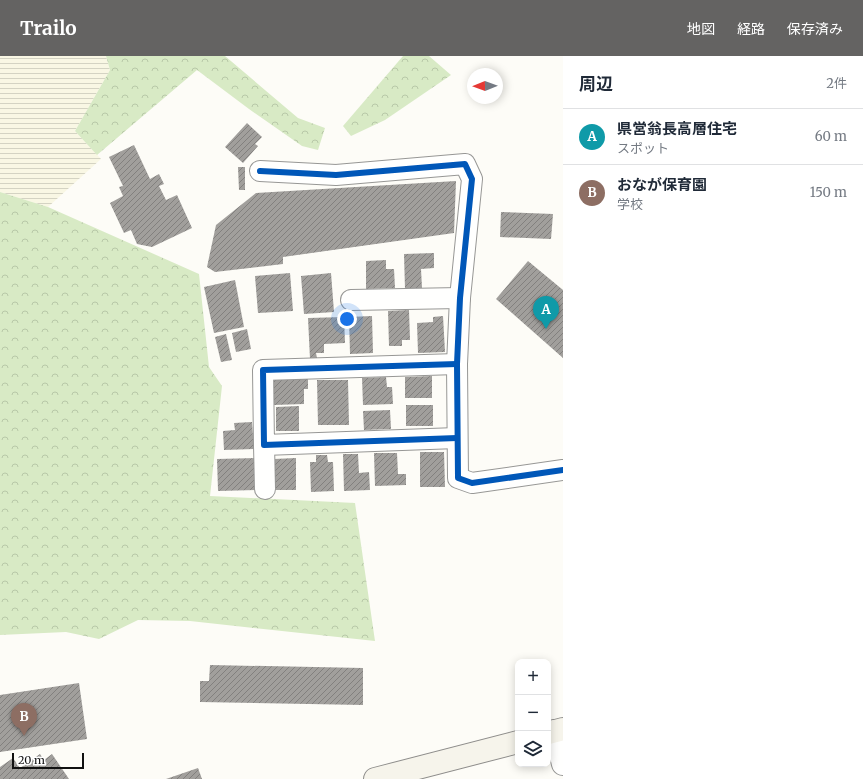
<!DOCTYPE html>
<html lang="ja">
<head>
<meta charset="utf-8">
<style>
	:root { --surface:#fff; --page:#f2f2f3; --text:#1f2937; --muted:#747a83; --line:#e0e1e3; --accent:#646362 }
	body { margin:0; font-family:Merriweather,"Noto Sans JP",serif; background:var(--page); color:var(--text) }
	.controls { position:absolute; right:12px; bottom:12px; display:grid; overflow:hidden; border-radius:8px; box-shadow:0 2px 10px #0003 }
	.controls button { width:36px; height:36px; display:grid; place-items:center; padding:0; border:0; border-bottom:1px solid var(--line); background:var(--surface); color:var(--text); font:20px sans-serif }
	.compass { position:absolute; left:467px; top:12px; width:36px; height:36px; border-radius:50%; background:var(--surface); box-shadow:0 2px 10px #0003; rotate:269deg }
	.scale { position:absolute; left:12px; bottom:10px; width:72px; box-sizing:border-box; padding-left:4px; border:2px solid #111; border-top:0; font-size:11px; line-height:14px; white-space:nowrap; color:#111; -webkit-text-stroke:3px #fff; paint-order:stroke }
	.you { position:absolute; left:347px; top:263px; width:14px; height:14px; margin:-10px; border:3px solid #fff; border-radius:50%; background:#1a73e8; box-shadow:0 0 0 6px #1a73e833 }
	.badge { display:grid; place-items:center; width:26px; height:26px; border-radius:50%; background:var(--accent); color:#fff; font-size:13px; font-weight:700 }
	.pin { position:absolute; translate:-50% -33px; filter:drop-shadow(0 1px 2px #0008) }
	.pin::after { content:''; position:absolute; top:21px; width:14px; height:12px; background:inherit; clip-path:polygon(0 0,100% 0,50% 100%) }
	.list { margin:0; padding:0; list-style:none }
	h2 { display:flex; justify-content:space-between; align-items:center; height:52px; margin:0; padding:0 16px; font-size:17px }
	h2 small { font-size:13px; font-weight:400; color:var(--muted) }
	.list li { display:grid; grid-template-columns:26px 1fr auto; gap:12px; align-items:center; box-sizing:border-box; height:56px; padding:0 16px; border-top:1px solid var(--line) }
	.list b { display:block; font-size:15px; white-space:nowrap }
	.list p { margin:0; font-size:13px; white-space:nowrap; color:var(--muted) }
	.list em { font-size:13px; font-style:normal; color:var(--muted) }
	.icon { flex:none; width:22px; height:22px; fill:none; stroke:currentColor; stroke-width:2; stroke-linecap:round; stroke-linejoin:round }
	.map { position:relative; flex:none; width:563px; height:723px; overflow:hidden }
	header { display:flex; align-items:center; gap:24px; box-sizing:border-box; height:56px; padding:0 20px; background:var(--accent); color:#fff }
	header strong { font-size:19px }
	nav { display:flex; gap:22px; margin-inline-start:auto; font-size:14px }
	main { display:flex }
	aside { flex:1; background:var(--surface) }
	.map>svg:first-child { display:block }
	.farmland { fill:url(#farmland-rules) }
	.forest { fill:url(#forest-crowns) }
	.building { fill:url(#building-hatch) }
	.lines { fill:none; stroke-linecap:round; stroke-linejoin:round }
	.minor-casing { stroke:#979795; stroke-width:22 }
	.tertiary-casing { stroke:#979795; stroke-width:24 }
	.secondary-casing { stroke:#8e8d8b; stroke-width:24 }
	.minor { stroke:#fffffe; stroke-width:20 }
	.tertiary { stroke:#fffffe; stroke-width:22 }
	.secondary { stroke:#f6f4eb; stroke-width:22 }
	.cycleway-casing { stroke:#fff; stroke-width:8 }
	.cycleway { stroke:#0057b8; stroke-width:6 }
</style>
</head>
<body>
<header>
<strong>Trailo</strong>
<nav><a>地図</a><a>経路</a><a>保存済み</a></nav>
</header>
<main>
<div class="map">
<svg width="563" height="723" viewBox="0 0 563 723">
	<defs>
		<pattern id="farmland-rules" width="6" height="5" patternUnits="userSpaceOnUse"><rect width="6" height="5" fill="#f9f7e4"/><path d="M0 2.5h6" fill="none" stroke="#d4d3c3"/></pattern>
		<pattern id="forest-crowns" width="20" height="18" patternUnits="userSpaceOnUse"><rect width="20" height="18" fill="#d8eac5"/><path d="M2 6a3 3 0 1 1 6 0M12 15a3 3 0 1 1 6 0" fill="none" stroke="#b8c8a8"/></pattern>
		<pattern id="building-hatch" width="6" height="6" patternUnits="userSpaceOnUse"><rect width="6" height="6" fill="#a19f9c"/><path d="M-1 1l2-2M0 6l6-6M5 7l2-2" fill="none" stroke="#82807e"/></pattern>
	</defs>
	<rect width="100%" height="100%" fill="#fdfcf7"/>
	<polygon class="farmland" points="0,0 106,0 110,14 75,75 101,103 48,151 0,136"/>
	<g class="forest">
		<polygon points="106,0 225,0 298,62 325,72 318,94 302,90 249,53 197,14 97,99 75,75 110,14"/>
		<polygon points="403,0 429,0 451,19 385,64 351,80 343,70"/>
		<polygon points="0,136 48,151 199,218 209,311 222,330 210,440 355,447 375,585 190,565 138,564 99,583 66,576 0,579"/>
	</g>
	<g class="building">
		<polygon points="247,67 262,81 255,88 258,90 243,107 225,91"/>
		<polygon points="134,89 150,123 159,118 164,128 159,130 166,144 177,139 192,172 152,191 137,188 131,174 124,177 110,147 123,140 119,131 123,130 109,101"/>
		<polygon points="238,111 245,111 245,134 239,134"/>
		<polygon points="456,125 454,177 283,201 283,208 215,216 207,211 216,169 256,137"/>
		<polygon points="501,156 553,158 551,183 500,181"/>
		<polygon points="434,197 434,212 421,213 422,232 405,233 404,198"/>
		<polygon points="386,204 386,213 394,213 395,232 366,233 366,205"/>
		<polygon points="528,205 563,234 563,302 496,243"/>
		<polygon points="290,217 293,255 258,257 255,220"/>
		<polygon points="331,217 334,256 304,258 301,220"/>
		<polygon points="235,224 244,271 214,277 204,231"/>
		<polygon points="409,254 410,284 402,284 402,290 389,290 388,255"/>
		<polygon points="372,260 373,297 350,298 349,261"/>
		<polygon points="443,260 445,296 418,297 417,267 433,266 433,261"/>
		<polygon points="344,261 345,287 324,288 324,297 316,297 317,302 310,303 308,262"/>
		<polygon points="247,273 251,293 236,296 232,277"/>
		<polygon points="226,278 232,304 221,306 215,281"/>
		<polygon points="432,320 432,342 405,342 405,321"/>
		<polygon points="386,321 387,331 392,331 393,348 363,349 362,322"/>
		<polygon points="308,322 308,333 304,333 304,348 274,349 273,323"/>
		<polygon points="317,324 348,324 349,369 318,369"/>
		<rect x="406" y="349" width="27" height="21"/>
		<polygon points="299,350 299,375 276,375 276,351"/>
		<polygon points="390,354 391,373 364,374 363,355"/>
		<polygon points="252,366 254,393 224,394 223,375 235,374 234,367"/>
		<polygon points="420,396 444,396 445,431 420,431"/>
		<polygon points="374,397 397,397 398,418 406,418 406,429 375,430"/>
		<polygon points="343,398 358,398 359,417 369,416 370,434 344,435"/>
		<polygon points="316,399 327,399 328,406 333,406 334,435 311,436 310,406 316,406"/>
		<polygon points="257,402 258,434 218,435 217,403"/>
		<polygon points="296,402 296,434 274,434 274,403"/>
		<polygon points="210,609 363,612 363,649 200,646 200,625 209,625"/>
		<polygon points="79,627 87,683 0,696 0,639"/>
		<polygon points="40,698 44,704 52,698 69,723 0,723 0,711 13,702 20,712"/>
		<polygon points="198,712 202,723 166,723"/>
	</g>
	<g class="lines">
		<g class="minor-casing">
			<g id="minor">
				<polyline points="260,115 336,119 465,108 472,123 460,242 457,308 458,422 472,427 563,414"/>
				<polyline points="351,244 460,242"/>
				<polyline points="457,308 263,314 264,389 457,382"/>
				<polyline points="264,389 265,433"/>
			</g>
		</g>
		<g class="tertiary-casing">
			<polyline id="tertiary" points="555,675 563,708"/>
		</g>
		<g class="secondary-casing">
			<g id="secondary">
				<polyline points="548,677 563,673"/>
				<polyline points="375,723 518,686"/>
			</g>
		</g>
		<use href="#minor" class="minor"/>
		<use href="#tertiary" class="tertiary"/>
		<use href="#secondary" class="secondary"/>
		<g class="cycleway-casing">
			<g id="cycleway">
				<polyline points="260,115 336,119 465,108 472,123 460,242 457,308 458,422 472,427 563,414"/>
				<polyline points="457,308 263,314 264,389 457,382"/>
			</g>
		</g>
		<use href="#cycleway" class="cycleway"/>
	</g>
</svg>
<div class="controls">
<button>+</button>
<button>−</button>
<button><svg class="icon" aria-label="layers" viewBox="0 0 24 24"><path d="M12 4l9 5-9 5-9-5zM3 14l9 5 9-5"/></svg></button>
</div>
<svg class="compass" viewBox="-18 -18 36 36"><path d="M0-13l5 13h-10z" fill="#e53935"/><path d="M0 13l5-13h-10z" fill="#747a83"/></svg>
<div class="scale">20 m</div>
<div class="you"></div>
<div class="pin badge" style="left:546px;top:273px;background:#0f9aa8">A</div>
<div class="pin badge" style="left:24px;top:680px;background:#8d6e63">B</div>
</div>
<aside>
<h2>周辺<small>2件</small></h2>
<ul class="list">
<li><span class="badge" style="background:#0f9aa8">A</span><div><b>県営翁長高層住宅</b><p>スポット</p></div><em>60 m</em></li>
<li><span class="badge" style="background:#8d6e63">B</span><div><b>おなが保育園</b><p>学校</p></div><em>150 m</em></li>
</ul>
</aside>
</main>
</body>
</html>
